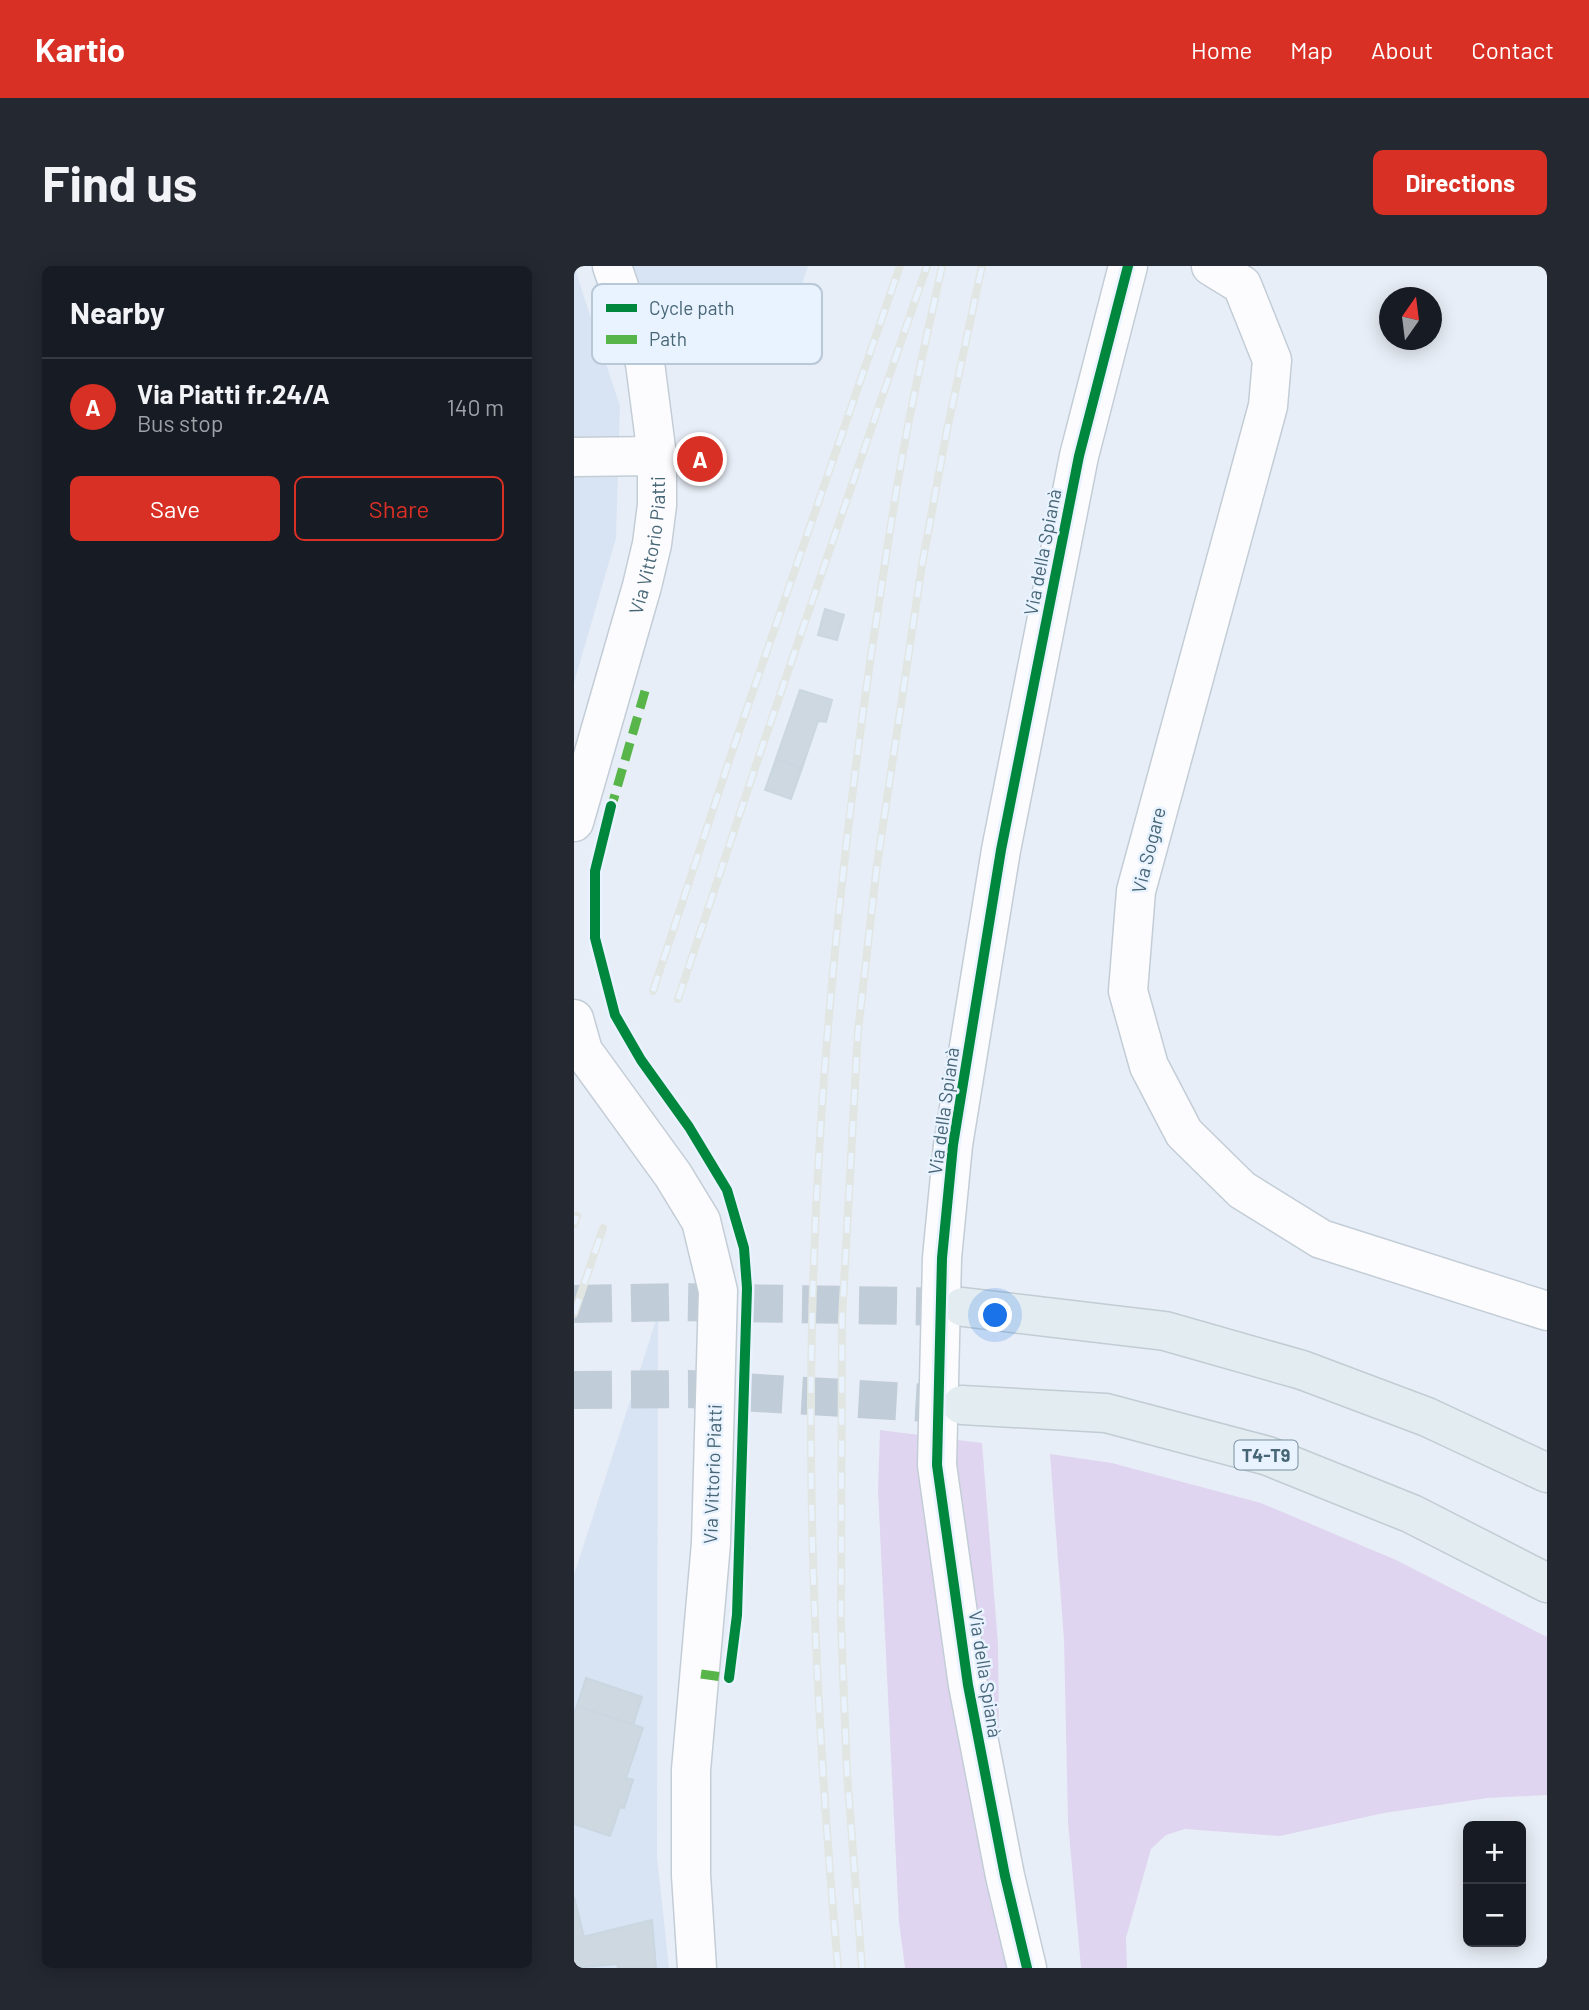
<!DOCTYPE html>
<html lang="en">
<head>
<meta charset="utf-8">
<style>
	:root { --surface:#171b24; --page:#242831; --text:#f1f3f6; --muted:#9ea1a6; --line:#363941; --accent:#d93025 }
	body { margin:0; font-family:Barlow,sans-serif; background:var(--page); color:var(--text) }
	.controls { position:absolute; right:21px; bottom:21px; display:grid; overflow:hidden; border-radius:10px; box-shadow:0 4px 18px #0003 }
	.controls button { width:63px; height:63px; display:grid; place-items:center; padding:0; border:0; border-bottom:2px solid var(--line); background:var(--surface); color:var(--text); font:35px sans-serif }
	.compass { position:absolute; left:805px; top:21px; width:63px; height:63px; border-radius:50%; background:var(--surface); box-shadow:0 4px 18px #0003; rotate:14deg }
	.you { position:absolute; left:422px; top:1050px; width:24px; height:24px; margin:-18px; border:5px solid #fff; border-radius:50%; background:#1a73e8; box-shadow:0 0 0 10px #1a73e833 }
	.badge { display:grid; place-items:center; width:46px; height:46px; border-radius:50%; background:var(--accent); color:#fff; font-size:23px; font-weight:700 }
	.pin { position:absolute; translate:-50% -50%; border:4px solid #fff; box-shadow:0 2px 7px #0006 }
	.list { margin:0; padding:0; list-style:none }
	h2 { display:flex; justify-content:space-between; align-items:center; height:91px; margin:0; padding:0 28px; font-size:30px }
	h2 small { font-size:23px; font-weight:400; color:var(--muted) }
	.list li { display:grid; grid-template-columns:46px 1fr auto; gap:21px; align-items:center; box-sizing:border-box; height:98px; padding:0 28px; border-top:2px solid var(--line) }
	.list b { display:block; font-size:26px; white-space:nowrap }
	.list p { margin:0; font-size:23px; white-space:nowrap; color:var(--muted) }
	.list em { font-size:23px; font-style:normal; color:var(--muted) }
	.actions { display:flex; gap:14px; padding:21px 28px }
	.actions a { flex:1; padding:16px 0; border:2px solid var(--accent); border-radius:10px; text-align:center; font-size:24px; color:var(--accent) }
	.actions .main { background:var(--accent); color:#fff }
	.map { position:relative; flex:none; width:973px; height:1702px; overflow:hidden; border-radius:10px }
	header { display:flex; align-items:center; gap:42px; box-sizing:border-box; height:98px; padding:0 35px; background:var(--accent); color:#fff }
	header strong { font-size:33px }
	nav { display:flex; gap:38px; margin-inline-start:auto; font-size:24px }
	.intro { display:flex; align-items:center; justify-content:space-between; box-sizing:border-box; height:168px; padding:0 42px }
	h1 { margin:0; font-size:49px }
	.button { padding:18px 32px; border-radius:10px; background:var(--accent); color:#fff; font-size:24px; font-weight:700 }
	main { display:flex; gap:42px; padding:0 42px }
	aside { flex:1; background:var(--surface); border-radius:10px; box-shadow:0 4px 18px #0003 }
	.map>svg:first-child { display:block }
	.residential { fill:#d8e4f3 }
	.green { fill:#e0d5f0 }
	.building { fill:#cdd8e1; stroke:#cad6e0; stroke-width:2 }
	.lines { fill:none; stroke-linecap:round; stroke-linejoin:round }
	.highway-tunnel { stroke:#c0ccd7; stroke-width:38; stroke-dasharray:38 19; stroke-linecap:butt }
	.minor-casing { stroke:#c3cdd6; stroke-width:41 }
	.highway-casing { stroke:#c1ccd3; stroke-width:41 }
	.minor { stroke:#fcfcfe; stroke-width:38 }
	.highway { stroke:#e3ecf1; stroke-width:38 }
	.rail-casing { stroke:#e2e6e2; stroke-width:8 }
	.rail { stroke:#e9f2ff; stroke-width:5; stroke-dasharray:16; stroke-linecap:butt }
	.quiet { stroke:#57b549; stroke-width:9; stroke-dasharray:18 9; stroke-linecap:butt }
	.cycleway-casing { stroke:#e9f2ff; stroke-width:15 }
	.cycleway { stroke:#00873e; stroke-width:10 }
	.labels { text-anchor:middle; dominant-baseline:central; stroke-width:5; stroke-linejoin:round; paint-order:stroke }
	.shield { fill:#e9f2ff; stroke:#78909f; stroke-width:2 }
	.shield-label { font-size:18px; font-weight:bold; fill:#476676 }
	.street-label { font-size:19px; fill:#476676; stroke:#e9f2ff }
	.key { fill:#e9f2ff; stroke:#b8c8d6; stroke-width:2 }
	.key-label { font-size:19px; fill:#476676 }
</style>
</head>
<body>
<header>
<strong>Kartio</strong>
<nav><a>Home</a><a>Map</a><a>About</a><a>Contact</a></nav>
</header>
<div class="intro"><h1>Find us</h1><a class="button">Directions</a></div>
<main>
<aside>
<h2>Nearby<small></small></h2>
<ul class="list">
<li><span class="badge">A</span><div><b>Via Piatti fr.24/A</b><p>Bus stop</p></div><em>140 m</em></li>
</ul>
<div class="actions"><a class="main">Save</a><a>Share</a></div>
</aside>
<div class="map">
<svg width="973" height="1702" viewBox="0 0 973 1702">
	<rect width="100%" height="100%" fill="#e8eef7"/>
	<g class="residential">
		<polygon points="0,0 46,140 42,272 0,417"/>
		<polygon points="57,0 234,0 205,91 78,58"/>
		<polygon points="84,1048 83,1591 95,1702 0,1702 0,1309"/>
	</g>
	<g class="green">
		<polygon points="306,1164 408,1177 424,1378 426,1560 440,1702 331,1702 325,1656 304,1225"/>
		<polygon points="476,1188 538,1197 687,1237 822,1294 973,1371 973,1529 914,1532 810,1547 706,1570 611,1563 592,1569 577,1583 552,1672 553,1702 507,1702 494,1556 490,1374"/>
	</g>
	<g class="building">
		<polygon points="251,343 270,349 263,374 244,369"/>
		<polygon points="226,424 258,434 252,456 244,455 228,502 202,493"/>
		<polygon points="202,493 228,502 217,533 191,524"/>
		<polygon points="12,1412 68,1431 59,1459 3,1440"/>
		<polygon points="3,1440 69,1462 52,1512 59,1514 50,1542 46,1541 36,1570 0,1558 0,1447"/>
		<polygon points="0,1631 10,1671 0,1673"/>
		<polygon points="78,1654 82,1702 44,1702 43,1698 0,1702 0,1673"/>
	</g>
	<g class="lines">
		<g class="highway-tunnel">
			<polyline points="0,1038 102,1036 389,1041"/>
			<polyline points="0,1124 115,1123 388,1139"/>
		</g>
		<g class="minor-casing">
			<g id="minor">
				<polyline points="637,0 668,19 698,94 694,140 562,625 554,725 575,800 610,867 668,924 747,973 973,1045"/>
				<polyline points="0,191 83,190"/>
				<path id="s1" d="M0,556L68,320L78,278L83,239V190L71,97L38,0"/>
				<polyline points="0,753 9,785 99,909 127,955 144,1025 137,1277 117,1504 117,1609 123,1702"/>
				<polyline points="453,1702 431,1610 394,1419 363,1199 368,992 379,879 427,584 505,190 554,0"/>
			</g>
		</g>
		<g class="highway-casing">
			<g id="highway">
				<polyline points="389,1041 591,1065 728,1104 853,1151 973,1207"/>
				<polyline points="388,1139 532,1147 694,1190 838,1248 973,1317"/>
			</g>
		</g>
		<use href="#minor" class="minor"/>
		<use href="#highway" class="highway"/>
		<g class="rail-casing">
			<g id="rail">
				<polyline points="79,725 158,486 326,0"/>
				<polyline points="104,733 183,496 353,0"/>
				<polyline points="0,958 3,950"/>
				<polyline points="0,1048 29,962"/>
				<path d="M264,1702C245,1488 233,1272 238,1057C243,834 265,611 297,389C309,313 319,236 334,160C344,106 357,53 368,0"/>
				<polyline points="288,1702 273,1507 267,1357 268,1053 284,765 303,599 348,299 373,164 408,0"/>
			</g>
		</g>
		<use href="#rail" class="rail"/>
		<g class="quiet">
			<polyline points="36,546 71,425"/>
			<polyline points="127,1408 155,1412 156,1405"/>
		</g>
		<g class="cycleway-casing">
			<g id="cycleway">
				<polyline points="37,540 21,605 21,672 41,749 67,794 115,861 153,924 170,982 173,1022 163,1349 155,1412"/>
				<polyline points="453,1702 431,1610 394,1419 363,1199 368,992 379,879 427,584 505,190 554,0"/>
			</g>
		</g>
		<use href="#cycleway" class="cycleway"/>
	</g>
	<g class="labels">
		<rect class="shield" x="660.5" y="1174.5" width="63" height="29" rx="5"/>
		<g class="shield-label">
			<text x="692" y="1189">T4-T9</text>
		</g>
		<g class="street-label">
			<text stroke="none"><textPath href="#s1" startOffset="287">Via Vittorio Piatti</textPath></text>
			<text transform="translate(468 286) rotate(-79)">Via della Spianà</text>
			<text transform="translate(574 584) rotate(-76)">Via Sogare</text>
			<text transform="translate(369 845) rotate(-82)">Via della Spianà</text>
			<text transform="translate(138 1208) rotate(-88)">Via Vittorio Piatti</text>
			<text transform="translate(412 1408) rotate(81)">Via della Spianà</text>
		</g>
	</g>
	<rect x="18" y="18" width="230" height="80" rx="10" class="key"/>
	<rect x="32" y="38" width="31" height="8" fill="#00873e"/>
	<rect x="32" y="69" width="31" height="9" fill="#57b549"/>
	<g class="key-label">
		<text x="75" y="49">Cycle path</text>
		<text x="75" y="80">Path</text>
	</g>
</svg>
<div class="controls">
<button>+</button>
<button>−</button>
</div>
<svg class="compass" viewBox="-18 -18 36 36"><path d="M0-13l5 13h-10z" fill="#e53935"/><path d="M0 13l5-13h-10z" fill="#9ea1a6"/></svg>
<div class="you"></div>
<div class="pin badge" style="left:126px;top:193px">A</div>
</div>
</main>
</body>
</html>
